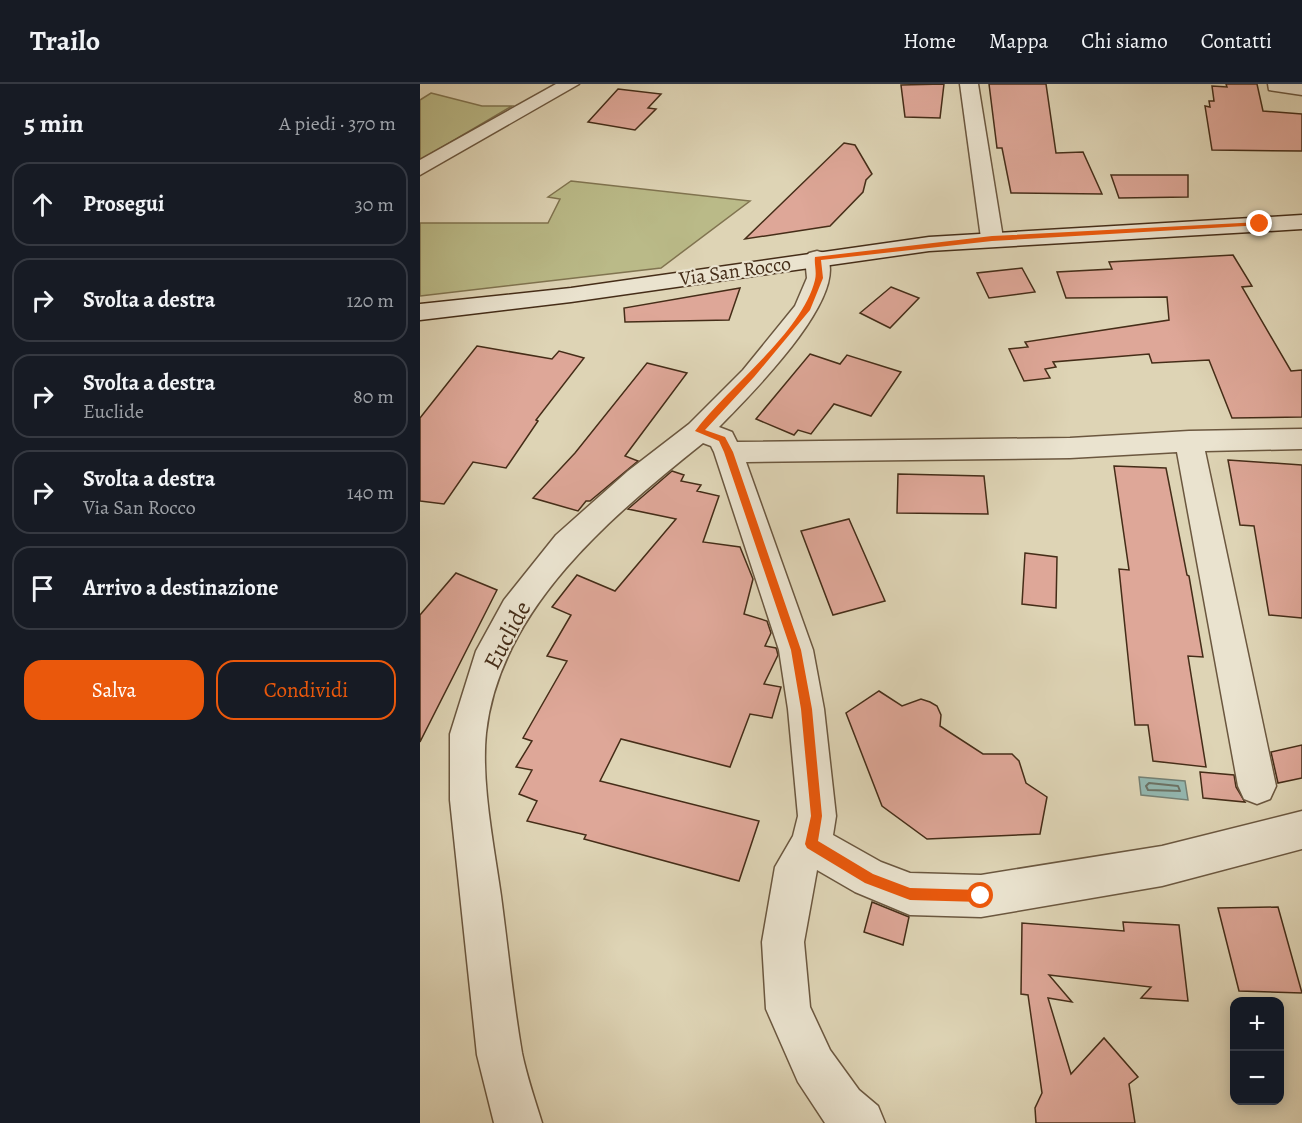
<!DOCTYPE html>
<html lang="it">
<head>
<meta charset="utf-8">
<style>
	:root { --surface:#171b24; --page:#20242c; --text:#f1f3f6; --muted:#9ea1a6; --line:#363941; --accent:#ea580c }
	body { margin:0; font-family:Alegreya,serif; background:var(--page); color:var(--text) }
	.controls { position:absolute; right:18px; bottom:18px; display:grid; overflow:hidden; border-radius:12px; box-shadow:0 3px 15px #0003 }
	.controls button { width:54px; height:54px; display:grid; place-items:center; padding:0; border:0; border-bottom:2px solid var(--line); background:var(--surface); color:var(--text); font:30px sans-serif }
	.stop { position:absolute; width:18px; height:18px; margin:-14px; border:4px solid #ea580c; border-radius:50%; background:#fff }
	.stop.end { background:#ea580c; border-color:#fff; box-shadow:0 2px 6px #0008 }
	.list { margin:0; padding:0; list-style:none }
	h2 { display:flex; justify-content:space-between; align-items:center; height:78px; margin:0; padding:0 24px; font-size:26px }
	h2 small { font-size:20px; font-weight:400; color:var(--muted) }
	.list li { display:grid; grid-template-columns:39px 1fr auto; gap:18px; align-items:center; box-sizing:border-box; height:84px; margin:0 12px 12px; padding:0 12px; border:2px solid var(--line); border-radius:18px }
	.list b { display:block; font-size:22px; white-space:nowrap }
	.list p { margin:0; font-size:20px; white-space:nowrap; color:var(--muted) }
	.list em { font-size:20px; font-style:normal; color:var(--muted) }
	.actions { display:flex; gap:12px; padding:18px 24px }
	.actions a { flex:1; padding:14px 0; border:2px solid var(--accent); border-radius:18px; text-align:center; font-size:21px; color:var(--accent) }
	.actions .main { background:var(--accent); color:#fff }
	.icon { flex:none; width:33px; height:33px; fill:none; stroke:currentColor; stroke-width:2; stroke-linecap:round; stroke-linejoin:round }
	.map { position:relative; flex:none; width:882px; height:1039px; overflow:hidden }
	header { display:flex; align-items:center; gap:36px; box-sizing:border-box; height:84px; padding:0 30px; background:var(--surface); border-bottom:2px solid var(--line) }
	header strong { font-size:28px }
	nav { display:flex; gap:33px; margin-inline-start:auto; font-size:21px }
	main { display:flex }
	aside { flex:1; background:var(--surface) }
	.map>svg:first-child { display:block }
	.green { fill:#baba88; stroke:#807450; stroke-width:1.5 }
	.water { fill:#93b8b1; stroke:#748074; stroke-width:1.5 }
	.lines { fill:none; stroke-linecap:round; stroke-linejoin:round }
	.shore { stroke:#6c7264; stroke-width:2 }
	.building { fill:#dea798; stroke:#452d18; stroke-width:1.5 }
	.street-casing { stroke:#6b573f; stroke-width:3 }
	.secondary-casing { stroke:#452d18; stroke-width:3 }
	.street { fill:#eae3cf; fill-rule:evenodd }
	.secondary { fill:#eae3cf; fill-rule:evenodd }
	.route { fill:#ea580c }
	.labels { text-anchor:middle; dominant-baseline:central; stroke-width:4.5; stroke-linejoin:round; paint-order:stroke }
	.far-street-label { font-size:20px; fill:#452d18; stroke:#eae3cf }
	.street-label { font-size:24px; fill:#452d18; stroke:#eae3cf }
</style>
</head>
<body>
<header>
<strong>Trailo</strong>
<nav><a>Home</a><a>Mappa</a><a>Chi siamo</a><a>Contatti</a></nav>
</header>
<main>
<aside>
<h2>5 min<small>A piedi · 370 m</small></h2>
<ul class="list">
<li><svg class="icon" aria-label="ahead" viewBox="0 0 24 24"><path d="M12 20V5M6 11l6-6 6 6"/></svg><div><b>Prosegui</b></div><em>30 m</em></li>
<li><svg class="icon" aria-label="right" viewBox="0 0 24 24"><path d="M7 20v-9h11M14 6l5 5-5 5"/></svg><div><b>Svolta a destra</b></div><em>120 m</em></li>
<li><svg class="icon" aria-label="right" viewBox="0 0 24 24"><path d="M7 20v-9h11M14 6l5 5-5 5"/></svg><div><b>Svolta a destra</b><p>Euclide</p></div><em>80 m</em></li>
<li><svg class="icon" aria-label="right" viewBox="0 0 24 24"><path d="M7 20v-9h11M14 6l5 5-5 5"/></svg><div><b>Svolta a destra</b><p>Via San Rocco</p></div><em>140 m</em></li>
<li><svg class="icon" aria-label="arrive" viewBox="0 0 24 24"><path d="M6 21V4h12l-3 4 3 4H6"/></svg><div><b>Arrivo a destinazione</b></div></li>
</ul>
<div class="actions"><a class="main">Salva</a><a>Condividi</a></div>
</aside>
<div class="map">
<svg width="882" height="1039" viewBox="0 0 882 1039">
	<rect width="100%" height="100%" fill="#ded4b5"/>
	<filter id="stains"><feTurbulence type="fractalNoise" baseFrequency=".00333" numOctaves="4"/><feColorMatrix values="0 0 0 0 .2 0 0 0 0 .09 0 0 0 0 .02 0 0 0 .5 -.17"/></filter>
	<radialGradient id="worn" r=".72"><stop offset=".6" stop-color="#630" stop-opacity="0"/><stop offset="1" stop-color="#630" stop-opacity=".3"/></radialGradient>
	<g class="green">
		<polygon points="11,9 62,22 92,22 0,76 0,16"/>
		<polygon points="151,97 330,117 241,184 0,212 0,139 128,139 140,115 128,113"/>
	</g>
	<polygon class="water" points="719,693 765,697 768,716 721,711"/>
	<g class="lines">
		<polygon class="shore" points="729,699 758,702 760,707 728,706 726,702"/>
	</g>
	<g class="building">
		<polygon points="524,0 520,34 485,33 481,1"/>
		<polygon points="569,0 626,0 636,69 663,68 682,110 591,109 582,64 577,64"/>
		<polygon points="806,0 837,0 843,27 882,30 882,67 792,66 785,22 790,23 789,17 794,17 792,2 807,3"/>
		<polygon points="198,5 241,10 228,24 236,25 215,46 168,38"/>
		<polygon points="424,59 435,61 452,90 446,96 443,108 410,142 325,155"/>
		<polygon points="691,91 768,91 768,113 699,114"/>
		<polygon points="813,171 832,202 822,203 871,287 882,286 882,333 812,334 789,276 732,279 729,270 633,278 636,283 625,285 630,294 604,297 589,265 608,263 605,258 749,236 747,213 646,214 637,188 692,185 689,178"/>
		<polygon points="602,184 615,208 569,214 557,189"/>
		<polygon points="471,203 499,214 470,244 440,229"/>
		<polygon points="320,204 309,236 205,238 204,224"/>
		<polygon points="57,262 132,275 139,267 164,274 116,336 118,337 86,384 53,378 24,420 0,417 0,334"/>
		<polygon points="390,270 420,280 427,271 481,288 451,332 414,320 391,350 378,346 374,351 336,335"/>
		<polygon points="227,279 267,289 205,372 218,377 170,417 166,417 158,427 113,414 155,369"/>
		<polygon points="808,376 882,381 882,534 849,531 834,442 820,441"/>
		<polygon points="694,382 746,384 767,491 769,492 783,573 768,572 786,683 733,677 728,641 715,641 699,485 709,486"/>
		<polygon points="252,387 264,391 261,397 281,401 277,407 299,412 283,458 320,463 333,495 324,530 347,537 351,549 345,562 356,564 357,567 358,571 344,600 361,603 352,634 330,630 310,683 201,655 180,697 339,737 319,797 164,755 166,751 107,737 117,717 99,710 112,686 96,683 112,657 103,654 147,577 127,572 151,531 132,523 157,491 195,507 256,435 208,425"/>
		<polygon points="478,390 564,392 568,430 477,429"/>
		<polygon points="429,435 465,517 413,531 381,447"/>
		<polygon points="605,469 637,473 636,524 602,520"/>
		<polygon points="36,489 77,506 0,658 0,531"/>
		<polygon points="459,607 482,622 501,615 510,618 517,622 521,631 520,642 563,670 592,670 599,677 606,699 627,713 620,750 507,755 462,722 426,629"/>
		<polygon points="882,661 882,694 858,699 851,668"/>
		<polygon points="780,688 814,691 816,703 825,718 783,714"/>
		<polygon points="452,818 489,833 483,861 444,848"/>
		<polygon points="858,823 882,909 819,907 798,824"/>
		<polygon points="703,838 759,841 768,917 721,914 731,903 629,891 652,918 628,914 651,990 684,954 718,993 709,1000 715,1039 616,1039 615,1024 622,1009 608,911 601,910 602,839 704,847"/>
	</g>
	<g class="lines">
		<g class="street-casing">
			<g id="street">
				<polygon points="136,0 159,0 0,91 0,76"/>
				<polygon points="540,0 558,0 583,154 580,159 564,159 561,154"/>
				<polygon points="848,0 882,0 882,11 849,6"/>
				<path d="M397,167L405,169C434,210 327,314 299,343L312,348L317,358L650,354L769,347L882,345V365L785,367L856,702L850,715L837,720L824,715L818,702L757,368L650,374L326,378L393,566L404,625L416,732L413,751L461,778L490,789L561,791L742,762L882,727V765L742,802L561,833L490,831L435,808L397,786L384,858L390,923L410,966L439,1006L458,1022L465,1039H405L378,998L346,925L342,858L355,783L373,752L378,732L368,625L359,566L294,368L291,362L283,359C192,432 80,524 66,649C61,699 74,762 81,812C88,864 93,917 102,969C107,993 115,1016 122,1039H74L57,971L30,716V650L56,567L84,516L136,451L208,387L269,340L323,286L375,222L387,194L385,174L389,169Z"/>
			</g>
		</g>
		<g class="secondary-casing">
			<polygon id="secondary" points="882,131 882,145 509,167 151,218 0,236 0,220 151,204 509,153"/>
		</g>
		<use href="#street" class="street"/>
		<use href="#secondary" class="secondary"/>
	</g>
	<path class="route" d="M840,138L842,141L572,157L401,176L403,194L390,226L334,293L285,346L305,353L313,368L381,566L392,625L402,732L398,757L453,790L490,804L561,806L567,812L561,818L490,816L445,799L387,764L385,760L391,732L381,625L371,566L304,368L299,357L275,347C308,303 382,249 395,196C397,188 394,180 395,173L572,152Z"/>
	<g class="labels">
		<g class="far-street-label">
			<text transform="translate(315 187) rotate(-8)">Via San Rocco</text>
		</g>
		<g class="street-label">
			<text transform="translate(87 551) rotate(-62)">Euclide</text>
		</g>
	</g>
	<rect width="100%" height="100%" filter="url(#stains)"/>
	<rect width="100%" height="100%" fill="url(#worn)"/>
</svg>
<div class="controls">
<button>+</button>
<button>−</button>
</div>
<div class="stop" style="left:561px;top:812px"></div>
<div class="stop end" style="left:840px;top:140px"></div>
</div>
</main>
</body>
</html>
